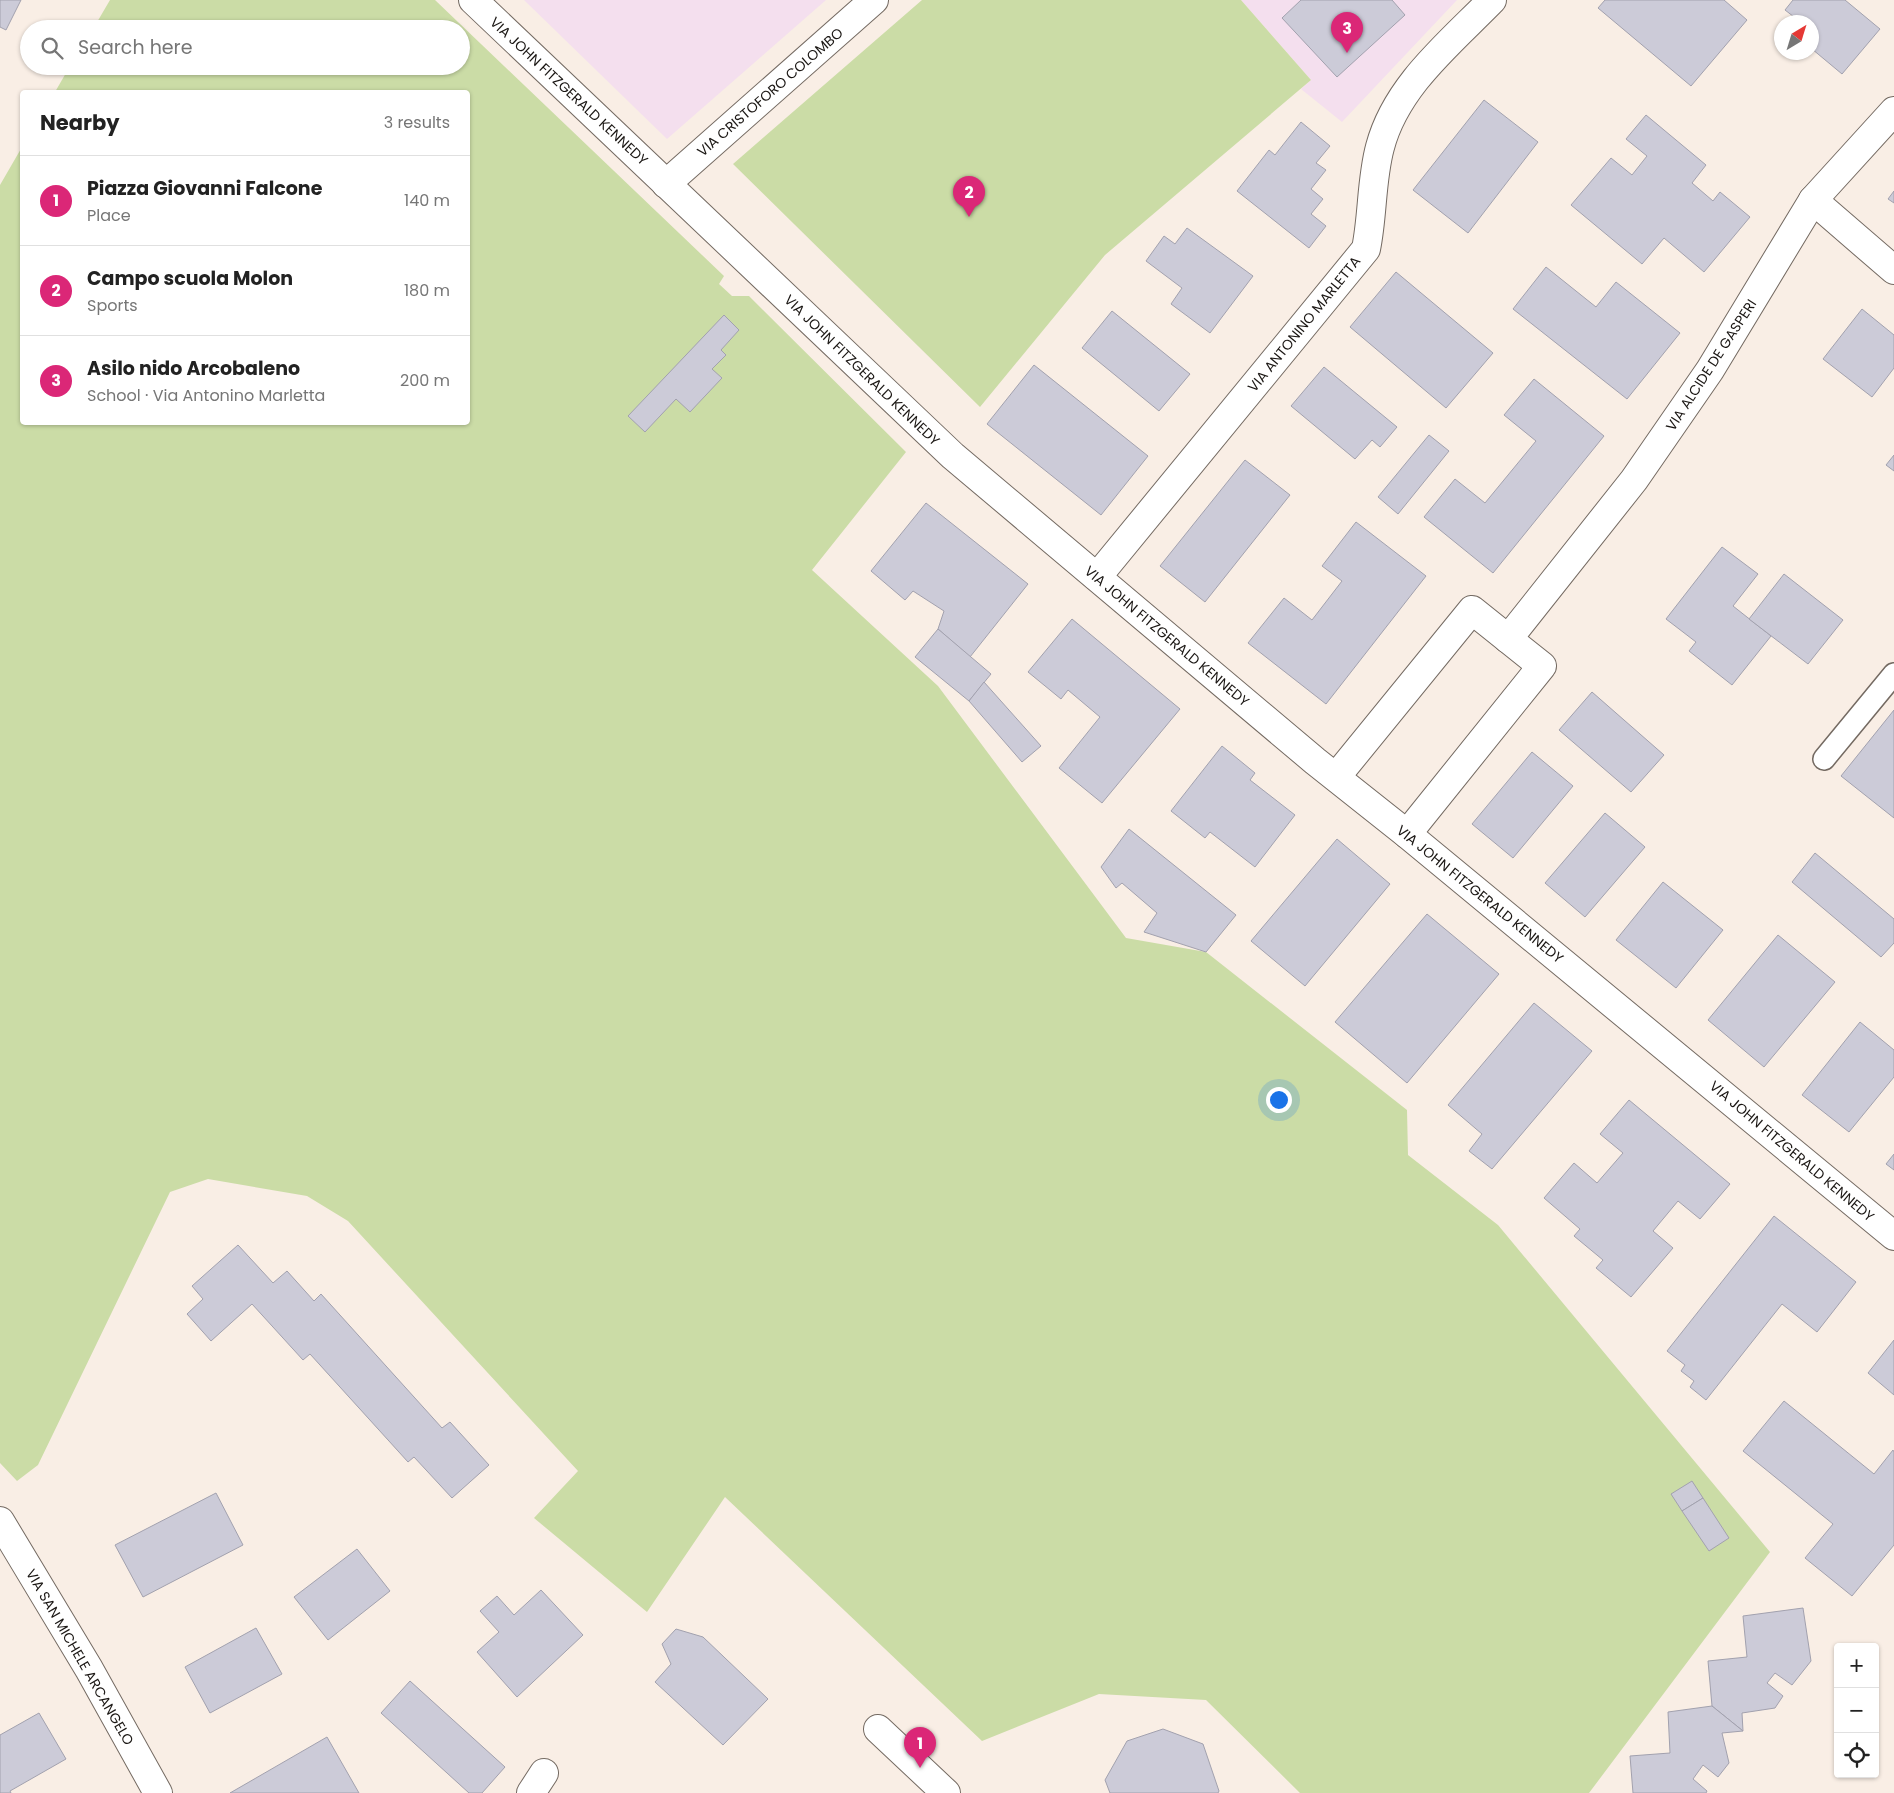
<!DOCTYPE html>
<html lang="en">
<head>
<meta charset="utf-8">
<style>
	:root { --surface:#fff; --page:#f6f6f6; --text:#222; --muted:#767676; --line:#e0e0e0; --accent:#db2777 }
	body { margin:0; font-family:Poppins,sans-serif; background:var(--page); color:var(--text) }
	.controls { position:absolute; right:15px; bottom:15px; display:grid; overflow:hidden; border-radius:5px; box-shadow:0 1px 4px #0004 }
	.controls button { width:45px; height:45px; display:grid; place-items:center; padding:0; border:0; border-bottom:1px solid var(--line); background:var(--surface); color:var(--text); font:25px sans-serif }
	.compass { position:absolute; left:1774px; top:15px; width:45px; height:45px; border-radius:50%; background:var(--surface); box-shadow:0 1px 4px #0004; rotate:38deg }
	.you { position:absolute; left:1278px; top:1099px; width:18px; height:18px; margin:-12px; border:4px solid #fff; border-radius:50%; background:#1a73e8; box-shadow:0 0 0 8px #1a73e833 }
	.badge { display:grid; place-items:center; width:32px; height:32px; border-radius:50%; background:var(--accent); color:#fff; font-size:16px; font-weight:700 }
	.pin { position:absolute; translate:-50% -41px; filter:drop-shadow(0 1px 2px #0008) }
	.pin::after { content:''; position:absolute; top:26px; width:18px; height:15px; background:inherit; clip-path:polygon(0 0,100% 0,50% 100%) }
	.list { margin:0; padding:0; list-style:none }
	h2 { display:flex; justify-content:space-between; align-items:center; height:65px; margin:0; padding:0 20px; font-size:21px }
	h2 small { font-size:16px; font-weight:400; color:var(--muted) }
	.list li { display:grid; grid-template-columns:32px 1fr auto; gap:15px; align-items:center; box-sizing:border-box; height:90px; padding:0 20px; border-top:1px solid var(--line) }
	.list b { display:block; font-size:19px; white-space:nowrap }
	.list p { margin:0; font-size:16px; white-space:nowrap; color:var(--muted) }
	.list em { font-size:16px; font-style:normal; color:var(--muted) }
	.icon { flex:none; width:28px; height:28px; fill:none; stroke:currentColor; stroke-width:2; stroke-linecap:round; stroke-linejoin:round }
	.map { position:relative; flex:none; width:1894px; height:1793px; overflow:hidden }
	.search { position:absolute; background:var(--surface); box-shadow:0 1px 4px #0004; left:20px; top:20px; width:450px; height:55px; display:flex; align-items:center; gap:12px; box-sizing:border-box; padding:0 18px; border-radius:28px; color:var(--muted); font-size:19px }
	.panel { position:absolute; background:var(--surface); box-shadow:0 1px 4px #0004; left:20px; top:90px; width:450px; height:335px; border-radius:5px }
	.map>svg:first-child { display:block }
	.education { fill:#f4dfee }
	.green { fill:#cbdca6 }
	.building { fill:#cccbd8; stroke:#a2a1ae }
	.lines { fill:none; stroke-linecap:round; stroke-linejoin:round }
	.service-casing { stroke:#746a62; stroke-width:24 }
	.minor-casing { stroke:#746a62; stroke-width:30 }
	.tertiary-casing { stroke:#746a62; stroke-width:30 }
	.secondary-casing { stroke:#746a62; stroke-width:30 }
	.service { stroke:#fff; stroke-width:21 }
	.minor { stroke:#fff; stroke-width:28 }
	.tertiary { stroke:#fff; stroke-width:28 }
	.secondary { stroke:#fff; stroke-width:28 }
	.labels { text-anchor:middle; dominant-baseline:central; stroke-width:4.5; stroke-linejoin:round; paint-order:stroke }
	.street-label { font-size:14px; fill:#1a1613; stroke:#fff }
</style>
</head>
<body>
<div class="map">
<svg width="1894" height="1793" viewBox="0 0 1894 1793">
	<rect width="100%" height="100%" fill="#f9eee5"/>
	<g class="education">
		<polygon points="524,0 826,0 667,139"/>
		<polygon points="1241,0 1457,0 1342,122 1301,89 1311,80"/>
	</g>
	<g class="green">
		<polygon points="110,0 435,0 724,276 719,284 732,296 749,296 906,452 812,570 938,686 1126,938 1206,952 1407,1110 1408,1155 1498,1225 1770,1552 1589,1793 1300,1793 1206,1700 1099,1694 982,1741 725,1497 647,1612 534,1518 578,1471 348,1221 307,1196 208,1179 170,1192 38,1465 17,1481 0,1463 0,185 22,147 22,422 468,422 468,92 55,92 70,66 461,66 461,29 93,29"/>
		<polygon points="922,0 1241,0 1311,80 1105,255 980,407 733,164"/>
	</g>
	<g class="building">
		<polygon points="0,0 21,0 6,30 0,27"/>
		<polygon points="1301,0 1392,0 1405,15 1337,77 1282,18"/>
		<polygon points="1605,0 1724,0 1747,20 1691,86 1598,8"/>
		<polygon points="1793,0 1845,0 1880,29 1842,74 1812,49 1812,22 1796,22 1798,20 1785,10"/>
		<polygon points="1484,100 1538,142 1468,233 1413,190"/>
		<polygon points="1646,115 1706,165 1692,183 1713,201 1720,192 1750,217 1704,272 1664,238 1642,264 1571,205 1611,158 1632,175 1647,156 1626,139"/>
		<polygon points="1301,122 1330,146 1316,163 1326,170 1311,189 1323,199 1311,214 1326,226 1309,248 1237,191 1269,150 1275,155"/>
		<polygon points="1894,191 1894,203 1888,199"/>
		<polygon points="1187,228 1253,276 1210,333 1171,304 1182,288 1146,261 1164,236 1175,244"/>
		<polygon points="1546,267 1596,307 1616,282 1680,333 1627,399 1513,309"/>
		<polygon points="1396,272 1493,353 1446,408 1350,327"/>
		<polygon points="1862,309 1894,335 1894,368 1872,397 1823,359"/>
		<polygon points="1112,311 1190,374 1159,411 1082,348"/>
		<polygon points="724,315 739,330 721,350 726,355 712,369 722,378 690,412 676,399 645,432 628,416"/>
		<polygon points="1034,365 1148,456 1101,515 987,424"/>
		<polygon points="1324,367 1397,427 1380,447 1372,440 1355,459 1291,406"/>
		<polygon points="1534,379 1604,436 1493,573 1424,517 1455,479 1485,503 1536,441 1504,415"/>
		<polygon points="1429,435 1449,451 1398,514 1378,497"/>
		<polygon points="1894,455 1894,471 1886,465"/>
		<polygon points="1245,460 1290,495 1205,602 1160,566"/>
		<polygon points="926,503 1028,584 970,657 938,629 944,611 913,591 905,600 871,571"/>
		<polygon points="1356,522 1426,576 1326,704 1248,643 1284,598 1312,620 1342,581 1322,566"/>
		<polygon points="1722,547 1758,574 1733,606 1771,636 1732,685 1689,651 1696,642 1666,619"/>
		<polygon points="1784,574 1843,620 1808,664 1749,619"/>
		<polygon points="1072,619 1180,709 1102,803 1059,768 1100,717 1068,690 1061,699 1028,672"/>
		<polygon points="938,629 991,674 969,701 915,657"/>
		<polygon points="984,682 1041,746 1022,762 969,701"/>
		<polygon points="1592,692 1664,755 1631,792 1559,730"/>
		<polygon points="1894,710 1894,818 1841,776"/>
		<polygon points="1222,746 1255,773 1250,780 1295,815 1255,867 1210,832 1205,838 1171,811"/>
		<polygon points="1532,752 1573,786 1513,858 1472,824"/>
		<polygon points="1605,813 1645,847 1585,917 1545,883"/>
		<polygon points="1129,829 1236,915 1206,952 1144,932 1157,913 1122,883 1116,888 1101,867"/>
		<polygon points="1337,839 1390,884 1305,986 1251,941"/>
		<polygon points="1815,853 1894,919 1894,943 1881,957 1792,882"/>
		<polygon points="1663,882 1723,930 1676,988 1616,940"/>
		<polygon points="1427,914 1499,974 1407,1083 1335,1022"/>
		<polygon points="1778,935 1835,982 1764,1067 1708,1020"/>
		<polygon points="1534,1003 1592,1051 1492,1169 1469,1151 1482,1134 1448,1105"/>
		<polygon points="1860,1022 1894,1050 1894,1077 1849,1132 1802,1095"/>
		<polygon points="1629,1100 1730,1184 1700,1219 1678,1201 1653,1231 1673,1248 1631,1297 1596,1268 1603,1260 1574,1236 1580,1229 1544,1198 1574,1163 1597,1183 1623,1153 1600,1134"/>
		<polygon points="1894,1154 1894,1170 1886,1164"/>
		<polygon points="1774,1216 1856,1282 1817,1332 1782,1304 1706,1400 1690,1387 1694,1381 1681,1371 1685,1365 1667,1351"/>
		<polygon points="238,1245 273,1283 287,1271 314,1301 321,1294 442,1428 450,1422 489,1465 452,1498 414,1457 408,1462 310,1354 303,1360 252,1304 211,1341 187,1314 203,1299 192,1286"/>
		<polygon points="1894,1340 1894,1395 1868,1373"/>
		<polygon points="1784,1401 1874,1474 1893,1450 1894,1452 1894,1545 1852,1596 1805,1558 1833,1524 1743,1451"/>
		<polygon points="1692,1481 1703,1498 1682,1511 1671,1494"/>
		<polygon points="216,1493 243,1545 143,1597 115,1545"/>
		<polygon points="1703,1498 1729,1538 1709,1551 1682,1511"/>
		<polygon points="357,1549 390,1591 328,1640 294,1597"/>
		<polygon points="541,1590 583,1635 517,1697 477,1652 499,1632 480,1611 497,1596 514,1615"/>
		<polygon points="1803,1608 1811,1661 1792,1685 1775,1673 1767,1683 1783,1696 1775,1708 1742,1713 1743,1731 1712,1706 1708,1661 1747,1657 1743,1616"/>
		<polygon points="256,1628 282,1674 210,1713 185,1667"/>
		<polygon points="676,1629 703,1637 768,1699 723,1745 655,1682 671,1664 662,1644"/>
		<polygon points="410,1681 505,1767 482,1793 469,1793 381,1713"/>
		<polygon points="1712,1706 1743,1731 1722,1733 1729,1763 1718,1777 1703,1765 1693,1779 1707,1791 1706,1793 1633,1793 1630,1756 1670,1753 1668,1712"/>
		<polygon points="39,1713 66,1759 10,1791 11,1793 0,1793 0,1735"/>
		<polygon points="1163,1729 1203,1744 1219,1791 1218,1793 1110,1793 1105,1780 1127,1741"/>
		<polygon points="327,1737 359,1793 230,1793"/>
	</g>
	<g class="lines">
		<g class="service-casing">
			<polyline id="service" points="1824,759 1894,674"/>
		</g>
		<g class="minor-casing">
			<g id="minor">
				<polyline points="666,184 874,0"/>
				<polyline points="1813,200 1894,270"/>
				<path d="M1097,577L1366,249C1373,215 1371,180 1380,147C1396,86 1449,44 1492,0"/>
				<polyline points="1508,639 1634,480 1710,370 1813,200 1894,111"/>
				<polyline points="1336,777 1472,610 1542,666 1407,834"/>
				<polyline points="878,1729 946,1793"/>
				<polyline points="531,1793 544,1773"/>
			</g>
		</g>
		<g class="tertiary-casing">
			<polyline id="tertiary" points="473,0 953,456 1315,761 1407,834 1894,1236"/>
		</g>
		<g class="secondary-casing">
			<polyline id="secondary" points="0,1521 89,1669 158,1793"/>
		</g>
		<use href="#service" class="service"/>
		<use href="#minor" class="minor"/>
		<use href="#tertiary" class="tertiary"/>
		<use href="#secondary" class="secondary"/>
	</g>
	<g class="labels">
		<g class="street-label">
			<text transform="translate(569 91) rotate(43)">VIA JOHN FITZGERALD KENNEDY</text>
			<text transform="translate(770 92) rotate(-41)">VIA CRISTOFORO COLOMBO</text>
			<text transform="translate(1304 324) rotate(-51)">VIA ANTONINO MARLETTA</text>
			<text transform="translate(1711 365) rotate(-57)">VIA ALCIDE DE GASPERI</text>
			<text transform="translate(862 370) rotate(44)">VIA JOHN FITZGERALD KENNEDY</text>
			<text transform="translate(1167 636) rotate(40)">VIA JOHN FITZGERALD KENNEDY</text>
			<text transform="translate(1480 894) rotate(39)">VIA JOHN FITZGERALD KENNEDY</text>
			<text transform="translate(1792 1151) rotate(40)">VIA JOHN FITZGERALD KENNEDY</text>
			<text transform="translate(80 1657) rotate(60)">VIA SAN MICHELE ARCANGELO</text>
		</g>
	</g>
</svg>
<div class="controls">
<button>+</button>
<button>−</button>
<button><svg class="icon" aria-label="locate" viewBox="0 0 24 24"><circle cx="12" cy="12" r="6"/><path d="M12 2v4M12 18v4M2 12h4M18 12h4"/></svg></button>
</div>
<svg class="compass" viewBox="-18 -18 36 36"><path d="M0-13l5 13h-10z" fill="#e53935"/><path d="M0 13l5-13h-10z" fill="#767676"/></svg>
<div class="you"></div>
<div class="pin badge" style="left:920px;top:1768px">1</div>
<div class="pin badge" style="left:969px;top:217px">2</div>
<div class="pin badge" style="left:1347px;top:53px">3</div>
<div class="search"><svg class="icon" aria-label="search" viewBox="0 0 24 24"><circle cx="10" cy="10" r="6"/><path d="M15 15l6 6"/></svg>Search here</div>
<section class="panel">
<h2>Nearby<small>3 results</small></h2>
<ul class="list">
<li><span class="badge">1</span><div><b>Piazza Giovanni Falcone</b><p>Place</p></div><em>140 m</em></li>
<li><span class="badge">2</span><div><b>Campo scuola Molon</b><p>Sports</p></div><em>180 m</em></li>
<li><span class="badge">3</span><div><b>Asilo nido Arcobaleno</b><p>School · Via Antonino Marletta</p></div><em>200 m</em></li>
</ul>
</section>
</div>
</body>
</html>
